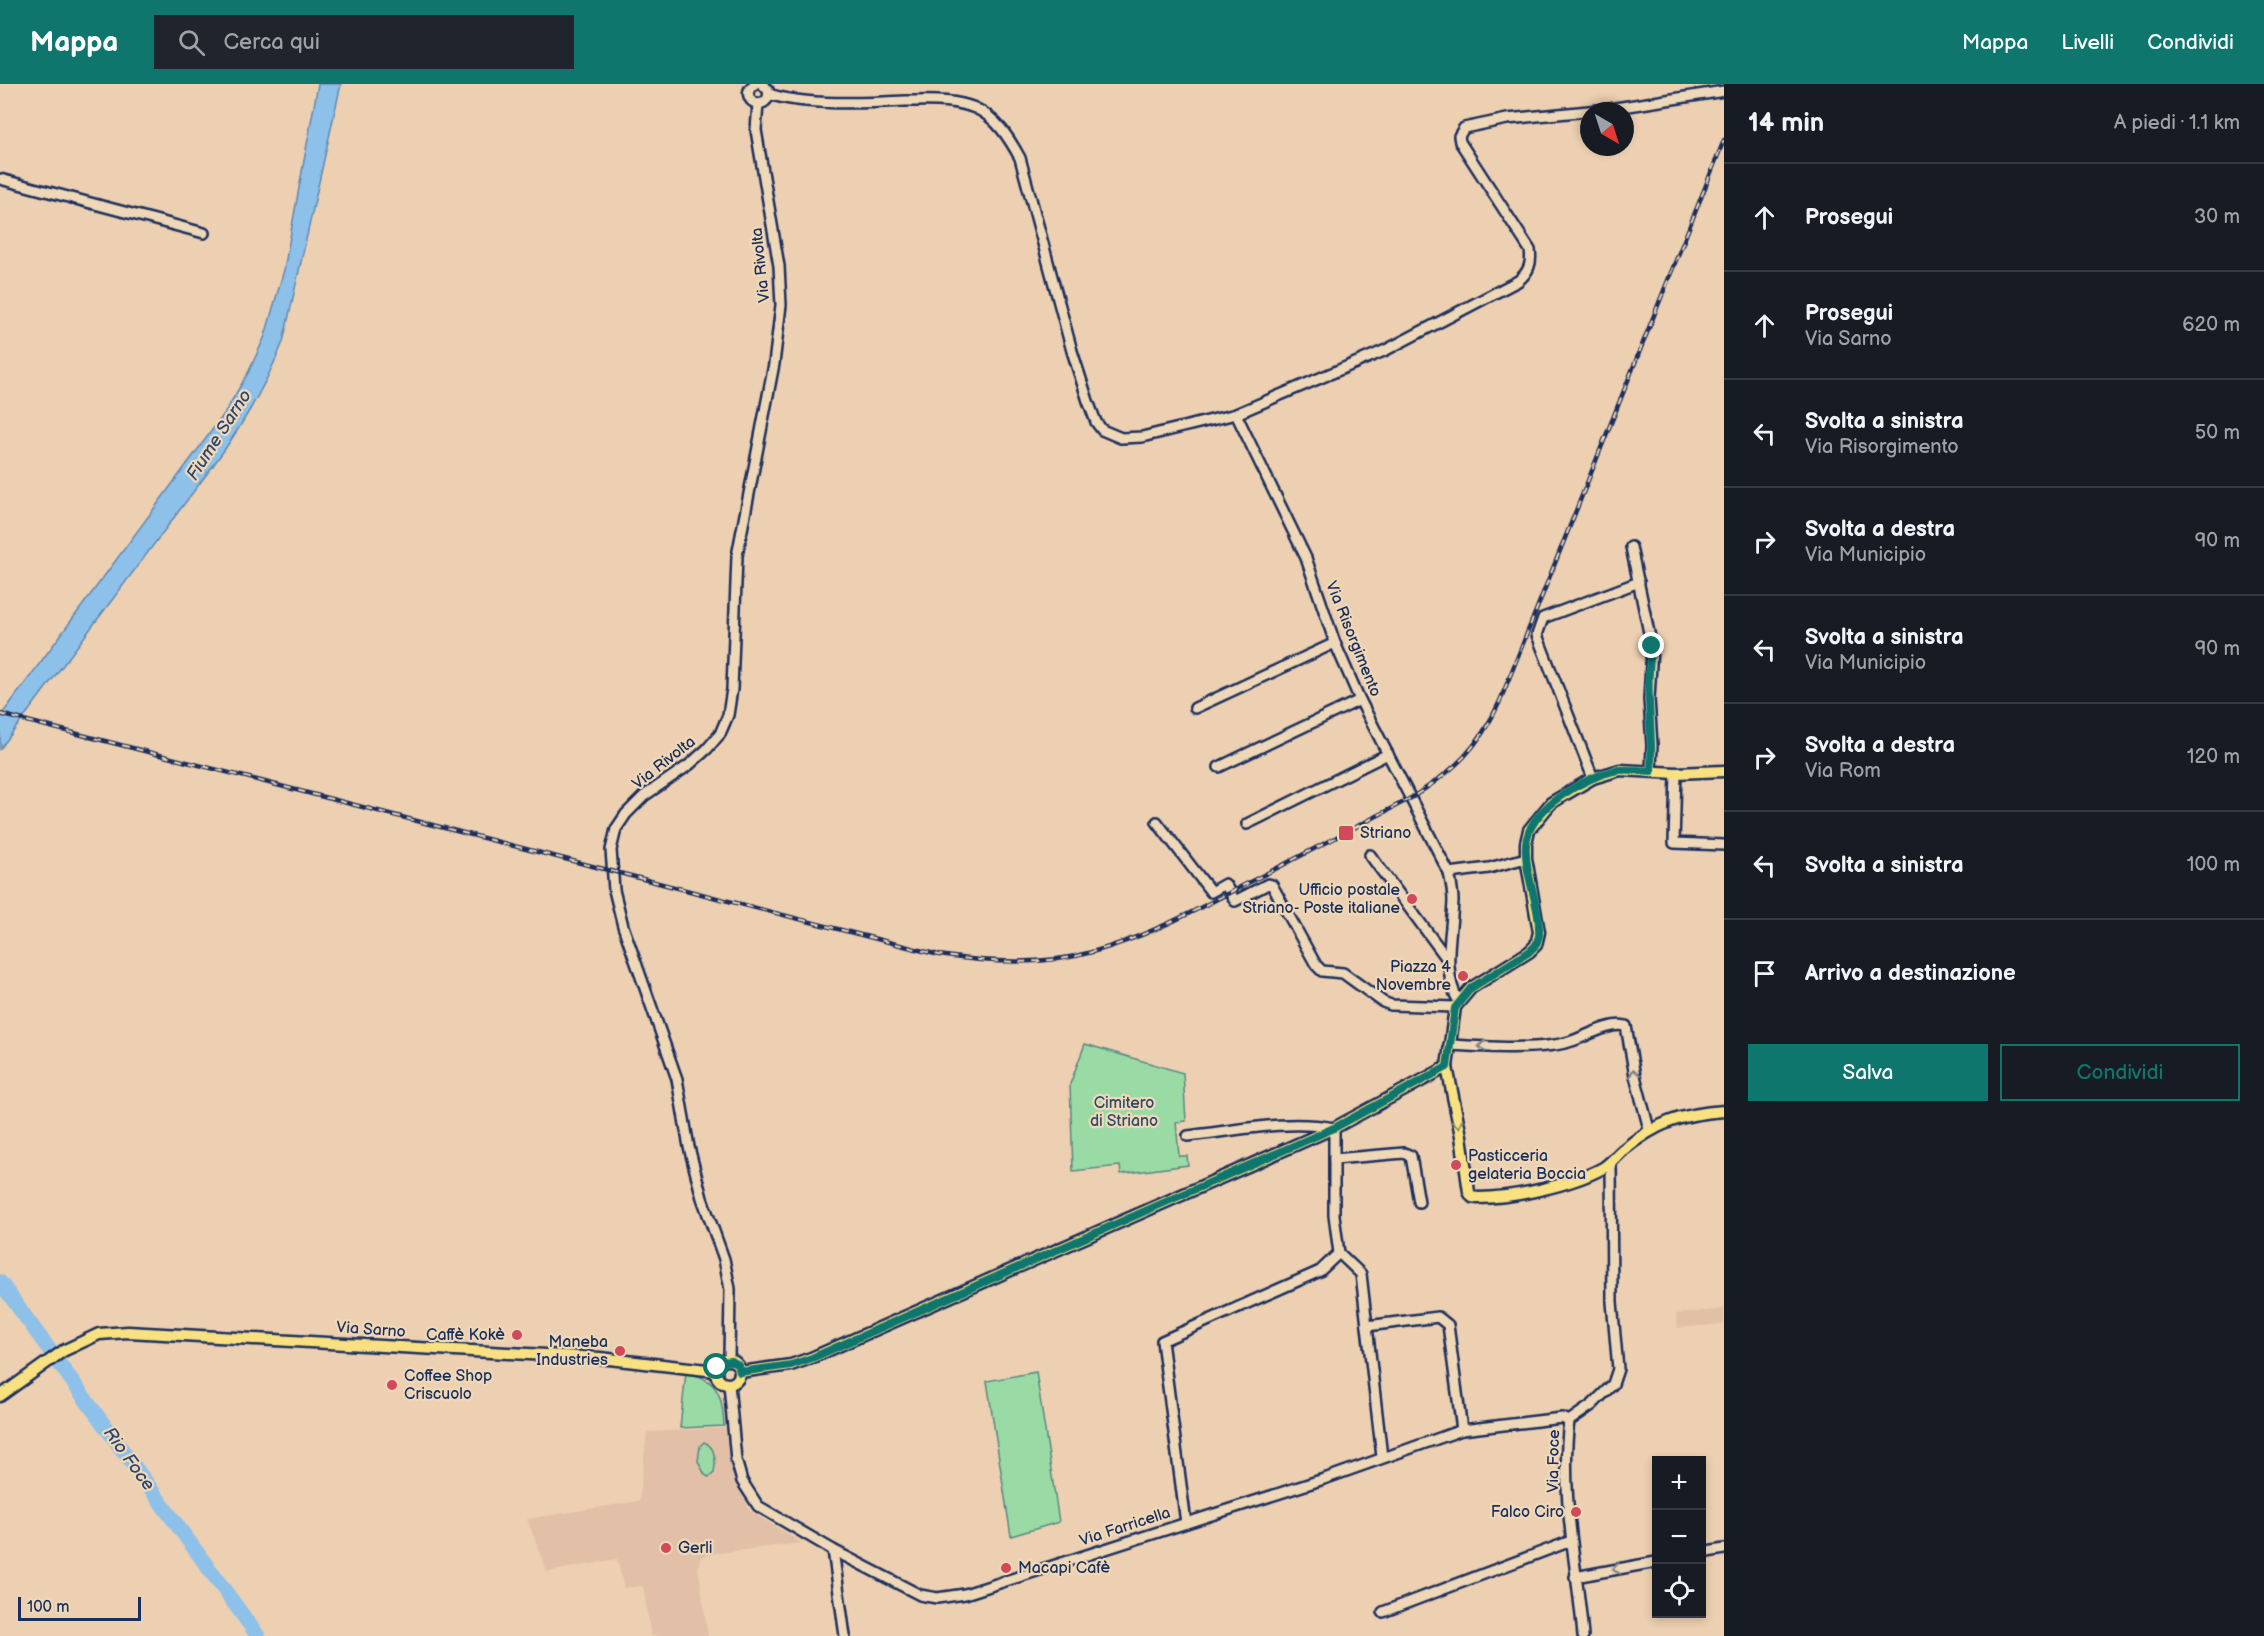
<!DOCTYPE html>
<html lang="it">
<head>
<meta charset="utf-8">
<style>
	:root { --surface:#171b24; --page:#20242c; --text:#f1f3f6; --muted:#9ea1a6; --line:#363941; --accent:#0f766e }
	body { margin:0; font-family:"Balsamiq Sans",sans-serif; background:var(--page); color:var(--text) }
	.controls { position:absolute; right:18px; bottom:18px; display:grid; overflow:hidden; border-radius:0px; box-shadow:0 3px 9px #0003 }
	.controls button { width:54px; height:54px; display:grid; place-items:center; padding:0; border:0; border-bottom:2px solid var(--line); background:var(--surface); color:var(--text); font:30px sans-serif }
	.compass { position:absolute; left:1580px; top:18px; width:54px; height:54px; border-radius:50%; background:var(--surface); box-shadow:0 3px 9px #0003; rotate:141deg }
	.scale { position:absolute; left:18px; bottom:15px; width:123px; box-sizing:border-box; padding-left:6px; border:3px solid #1b2f5e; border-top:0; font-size:16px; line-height:21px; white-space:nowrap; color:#1b2f5e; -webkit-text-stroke:4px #efd8b7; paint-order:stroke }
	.stop { position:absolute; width:18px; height:18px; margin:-14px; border:4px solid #0f766e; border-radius:50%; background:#fff }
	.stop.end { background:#0f766e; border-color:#fff; box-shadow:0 2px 6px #0008 }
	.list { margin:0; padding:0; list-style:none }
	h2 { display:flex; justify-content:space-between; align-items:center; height:78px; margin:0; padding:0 24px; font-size:26px }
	h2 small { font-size:20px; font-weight:400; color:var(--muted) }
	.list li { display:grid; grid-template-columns:39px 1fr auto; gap:18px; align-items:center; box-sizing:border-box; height:108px; padding:0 24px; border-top:2px solid var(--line) }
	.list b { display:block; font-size:22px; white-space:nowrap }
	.list p { margin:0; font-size:20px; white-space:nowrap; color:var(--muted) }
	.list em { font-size:20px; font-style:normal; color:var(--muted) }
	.actions { display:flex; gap:12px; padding:18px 24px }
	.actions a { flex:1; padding:14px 0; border:2px solid var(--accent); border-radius:0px; text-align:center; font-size:21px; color:var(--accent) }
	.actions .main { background:var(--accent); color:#fff }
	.icon { flex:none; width:33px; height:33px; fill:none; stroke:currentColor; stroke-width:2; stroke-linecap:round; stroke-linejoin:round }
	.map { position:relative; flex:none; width:1724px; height:1552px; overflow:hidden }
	header { display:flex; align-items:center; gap:36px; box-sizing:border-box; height:84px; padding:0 30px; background:var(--accent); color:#fff }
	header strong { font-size:28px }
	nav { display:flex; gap:33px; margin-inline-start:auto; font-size:21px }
	.search { width:420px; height:54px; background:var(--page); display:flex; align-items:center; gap:15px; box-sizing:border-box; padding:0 21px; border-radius:0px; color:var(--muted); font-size:22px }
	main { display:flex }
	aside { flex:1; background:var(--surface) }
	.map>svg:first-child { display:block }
	.built { fill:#e1c0a7 }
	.green { fill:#9adba5; stroke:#5a8582; stroke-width:1.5 }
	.water { fill:#8dc1ea; stroke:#5f87b2; stroke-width:1.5 }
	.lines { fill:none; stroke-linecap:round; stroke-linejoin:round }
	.river { stroke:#8dc1ea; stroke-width:15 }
	.minor-casing { stroke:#1b2f5e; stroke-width:14 }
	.major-casing { stroke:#1b2f5e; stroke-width:15 }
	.minor { stroke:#efd8b7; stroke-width:9 }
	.major { stroke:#f9e181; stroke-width:10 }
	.rail-casing { stroke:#1b2f5e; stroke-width:4.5 }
	.rail { stroke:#efd8b7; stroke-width:2; stroke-dasharray:7; stroke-linecap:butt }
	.oneway { stroke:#85848a }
	.oneway2 { stroke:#8a8870 }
	.route { stroke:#0f766e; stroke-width:8 }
	.poi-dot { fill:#d1495b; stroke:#efd8b7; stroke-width:2 }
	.labels { text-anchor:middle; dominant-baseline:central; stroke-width:4.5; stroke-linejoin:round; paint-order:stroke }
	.street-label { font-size:16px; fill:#1b2f5e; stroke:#efd8b7 }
	.poi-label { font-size:16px; fill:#1b2f5e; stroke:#efd8b7; text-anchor:start }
	.park-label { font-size:16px; fill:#2e4969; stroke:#efd8b7 }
	.water-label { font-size:18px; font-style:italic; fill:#2c4573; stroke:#efd8b7 }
</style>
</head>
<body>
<header>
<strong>Mappa</strong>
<div class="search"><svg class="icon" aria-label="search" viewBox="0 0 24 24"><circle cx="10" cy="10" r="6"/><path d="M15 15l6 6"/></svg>Cerca qui</div>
<nav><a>Mappa</a><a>Livelli</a><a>Condividi</a></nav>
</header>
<main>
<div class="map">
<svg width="1724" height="1552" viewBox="0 0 1724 1552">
	<rect width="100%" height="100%" fill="#edd0b1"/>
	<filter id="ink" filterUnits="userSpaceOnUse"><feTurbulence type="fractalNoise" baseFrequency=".0167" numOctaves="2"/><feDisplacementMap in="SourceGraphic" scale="12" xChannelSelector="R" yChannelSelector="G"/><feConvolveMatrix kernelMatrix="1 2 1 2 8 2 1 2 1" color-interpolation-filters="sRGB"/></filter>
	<g filter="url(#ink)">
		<g class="built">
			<polygon points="1724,1225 1724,1240 1678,1244 1676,1230"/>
			<polygon points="725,1344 729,1373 749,1426 802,1459 710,1470 701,1474 698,1482 708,1552 651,1552 643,1502 624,1504 617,1475 547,1488 527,1435 639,1417 647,1348"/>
		</g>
		<g class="green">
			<polygon points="1085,960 1183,989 1186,1037 1176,1038 1179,1072 1187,1072 1188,1081 1121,1090 1120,1082 1073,1087 1070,1000"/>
			<path d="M686,1288C719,1296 722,1311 724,1342L680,1344Z"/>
			<polygon points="1036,1288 1059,1438 1011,1452 987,1297"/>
			<path d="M704,1358C716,1363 716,1377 714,1389L709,1393L705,1391L698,1377L700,1362Z"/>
		</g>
		<path class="water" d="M318,0H341L283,258C265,303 241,344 212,383L0,665V633L224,330L248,289L265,252L284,186Z"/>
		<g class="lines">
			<polyline class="river" points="0,1198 258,1552"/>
			<g class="minor-casing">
				<g id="minor">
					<path d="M755,0C745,6 747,17 758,20C766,19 770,14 768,6L762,0"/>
					<path d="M769,10C804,22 868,19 906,17C929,17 953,15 975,24C997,34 1009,54 1020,74L1072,267L1088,317L1096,338L1102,346L1121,354L1142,353L1236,330L1386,266L1518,197C1529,188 1532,179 1530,166L1460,58L1459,52L1464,44L1507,35L1609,25L1724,7"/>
					<polyline points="0,95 204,149"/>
					<path d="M1236,330L1306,474L1335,559L1360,616L1449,789C1451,798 1453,808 1453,817C1452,850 1441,888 1459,918"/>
					<polyline points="1631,463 1652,563 1649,615 1652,661 1651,687"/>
					<polyline points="1195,624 1335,559"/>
					<polyline points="1219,683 1360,616"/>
					<polyline points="1676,689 1674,759 1724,761"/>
					<polyline points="1593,694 1537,551 1543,534 1639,498"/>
					<polyline points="1157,738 1211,808 1225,800 1235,817 1268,800 1272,801 1316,881 1322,887 1343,889 1383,918 1391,921 1455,923"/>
					<polyline points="1247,740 1388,670"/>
					<polyline points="1370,771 1448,876"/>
					<polyline points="1449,789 1489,784 1526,774"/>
					<path d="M1449,961C1481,963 1544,967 1572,957C1587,952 1610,938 1626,942L1635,992L1649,1045"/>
					<path d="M1188,1052C1234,1047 1288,1035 1334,1044V1131L1339,1169L1361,1190L1382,1373"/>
					<polyline points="1334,1075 1404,1069 1411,1072 1419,1118"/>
					<polyline points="1367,1242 1438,1233 1448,1241 1462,1346"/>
					<polyline points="729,1276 730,1205 724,1175 702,1114 689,1063 677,995 623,842 614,806 611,766 616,745 626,730 644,712 689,681 707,665 720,650 728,631 732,605 737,472 774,280 781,221 779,182 756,46 758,20"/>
					<polyline points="729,1300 736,1376 742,1397 758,1422 833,1466 920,1511 937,1514 965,1510 1327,1394 1462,1346 1562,1334 1569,1337"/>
					<polyline points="1186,1439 1162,1257 1320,1187 1339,1169"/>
					<polyline points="833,1466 845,1552"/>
					<polyline points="1702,1469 1724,1465"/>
					<polyline points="1575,1493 1656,1478"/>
					<polyline points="1383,1528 1571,1457"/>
					<path d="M1583,1552C1577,1481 1560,1409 1569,1337L1592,1321L1613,1300L1618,1285L1612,1218L1611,1079"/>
				</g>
			</g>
			<g class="major-casing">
				<g id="major">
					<path d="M1724,687L1676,689L1620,686L1593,694L1551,719L1529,746L1526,759V774L1539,848L1536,861L1529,868L1471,904L1455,923L1447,983L1461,1052L1469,1108L1472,1113L1478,1114C1513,1114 1572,1101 1603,1084C1611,1079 1616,1072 1623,1066C1656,1039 1681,1030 1724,1027"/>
					<circle cx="728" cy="1288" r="12"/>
					<polyline points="740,1288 791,1281 811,1274 1334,1044 1447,983"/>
					<polyline points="0,1312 63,1267 99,1250 128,1248 600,1274 716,1287"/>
				</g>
			</g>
			<use href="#minor" class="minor"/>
			<use href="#major" class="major"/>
			<g class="rail-casing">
				<path id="rail" d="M0,630L939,871C990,879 1043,882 1092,868C1147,853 1196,826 1246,800C1301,772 1356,743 1411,714C1455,686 1478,665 1500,617L1724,56"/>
			</g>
			<use href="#rail" class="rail"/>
		</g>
		<defs><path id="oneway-chevron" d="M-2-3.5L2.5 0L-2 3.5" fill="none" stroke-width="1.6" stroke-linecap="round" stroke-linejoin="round" transform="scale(1.5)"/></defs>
		<g class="oneway">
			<use href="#oneway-chevron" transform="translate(1482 962) rotate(-180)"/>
			<use href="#oneway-chevron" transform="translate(1634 989) rotate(-101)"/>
			<use href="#oneway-chevron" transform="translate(1616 1485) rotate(169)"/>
		</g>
		<use class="oneway2" href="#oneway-chevron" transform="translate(1458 1040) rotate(79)"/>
	</g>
	<g class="lines" filter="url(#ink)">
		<path class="route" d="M717,1283L722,1278L732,1277L738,1281L740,1288L791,1281L812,1274L1334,1044L1447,983L1455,924L1471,904L1529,868L1536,861L1539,852C1541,822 1524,791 1526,761C1528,724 1586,692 1618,686C1629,685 1640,686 1651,687C1653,645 1644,603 1652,562"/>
	</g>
	<g class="poi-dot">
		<rect x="1338" y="741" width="16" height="16" rx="3"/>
		<circle cx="1412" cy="815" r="6"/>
		<circle cx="1463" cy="892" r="6"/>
		<circle cx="1456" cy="1081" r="6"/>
		<circle cx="517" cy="1251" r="6"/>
		<circle cx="620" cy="1267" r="6"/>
		<circle cx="392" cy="1301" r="6"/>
		<circle cx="1576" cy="1428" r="6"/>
		<circle cx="666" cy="1464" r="6"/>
		<circle cx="1006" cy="1484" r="6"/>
	</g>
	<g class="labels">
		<g class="street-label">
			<text transform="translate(761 181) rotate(-96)">Via Rivolta</text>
			<text transform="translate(1353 555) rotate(68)">Via Risorgimento</text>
			<text transform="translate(664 679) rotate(-38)">Via Rivolta</text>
			<text transform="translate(371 1246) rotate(4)">Via Sarno</text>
			<text transform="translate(1554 1377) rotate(-89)">Via Foce</text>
			<text transform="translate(1125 1443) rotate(-18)">Via Farricella</text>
		</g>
		<g class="poi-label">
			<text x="1360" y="749">Striano</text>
			<text x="1400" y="806" text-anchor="end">Ufficio postale<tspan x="1400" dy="18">Striano- Poste italiane</tspan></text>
			<text x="1451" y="883" text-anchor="end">Piazza 4<tspan x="1451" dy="18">Novembre</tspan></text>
			<text x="1468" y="1072">Pasticceria<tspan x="1468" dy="18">gelateria Boccia</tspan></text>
			<text x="505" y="1251" text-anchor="end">Caffè Kokè</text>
			<text x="608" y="1258" text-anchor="end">Maneba<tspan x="608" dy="18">Industries</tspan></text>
			<text x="404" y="1292">Coffee Shop<tspan x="404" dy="18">Criscuolo</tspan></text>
			<text x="1564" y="1428" text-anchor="end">Falco Ciro</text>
			<text x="678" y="1464">Gerli</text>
			<text x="1018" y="1484">Macapi Cafè</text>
		</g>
		<g class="park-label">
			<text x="1124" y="1019">Cimitero<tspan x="1124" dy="18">di Striano</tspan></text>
		</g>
		<g class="water-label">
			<text transform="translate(219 351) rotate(-57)">Fiume Sarno</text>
			<text transform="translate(129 1375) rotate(54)">Rio Foce</text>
		</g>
	</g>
</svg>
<div class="controls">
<button>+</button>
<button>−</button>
<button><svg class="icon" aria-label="locate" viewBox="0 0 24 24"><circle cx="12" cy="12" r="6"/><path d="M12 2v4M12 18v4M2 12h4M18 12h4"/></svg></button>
</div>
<svg class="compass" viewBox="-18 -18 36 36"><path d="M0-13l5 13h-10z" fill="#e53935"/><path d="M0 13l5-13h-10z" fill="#9ea1a6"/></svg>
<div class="scale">100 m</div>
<div class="stop" style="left:717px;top:1283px"></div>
<div class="stop end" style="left:1652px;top:562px"></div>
</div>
<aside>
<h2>14 min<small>A piedi · 1.1 km</small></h2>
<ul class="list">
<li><svg class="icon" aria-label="ahead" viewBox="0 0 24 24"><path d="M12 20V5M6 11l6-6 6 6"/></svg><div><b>Prosegui</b></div><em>30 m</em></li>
<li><svg class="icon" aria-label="ahead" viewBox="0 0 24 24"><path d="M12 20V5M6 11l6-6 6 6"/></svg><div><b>Prosegui</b><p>Via Sarno</p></div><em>620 m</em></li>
<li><svg class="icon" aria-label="left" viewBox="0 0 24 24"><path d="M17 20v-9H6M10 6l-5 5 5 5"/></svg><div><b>Svolta a sinistra</b><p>Via Risorgimento</p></div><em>50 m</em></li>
<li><svg class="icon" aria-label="right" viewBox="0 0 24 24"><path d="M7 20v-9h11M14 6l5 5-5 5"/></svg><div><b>Svolta a destra</b><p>Via Municipio</p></div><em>90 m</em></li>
<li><svg class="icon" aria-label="left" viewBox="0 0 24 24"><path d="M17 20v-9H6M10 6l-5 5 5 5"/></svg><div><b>Svolta a sinistra</b><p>Via Municipio</p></div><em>90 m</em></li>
<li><svg class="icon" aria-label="right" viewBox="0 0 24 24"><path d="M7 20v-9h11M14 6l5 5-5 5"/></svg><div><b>Svolta a destra</b><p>Via Rom</p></div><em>120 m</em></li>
<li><svg class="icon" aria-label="left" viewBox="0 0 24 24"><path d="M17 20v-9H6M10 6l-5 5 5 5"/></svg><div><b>Svolta a sinistra</b></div><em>100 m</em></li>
<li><svg class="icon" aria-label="arrive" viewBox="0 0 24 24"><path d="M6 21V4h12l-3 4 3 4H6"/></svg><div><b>Arrivo a destinazione</b></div></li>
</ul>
<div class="actions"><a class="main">Salva</a><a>Condividi</a></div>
</aside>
</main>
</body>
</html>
